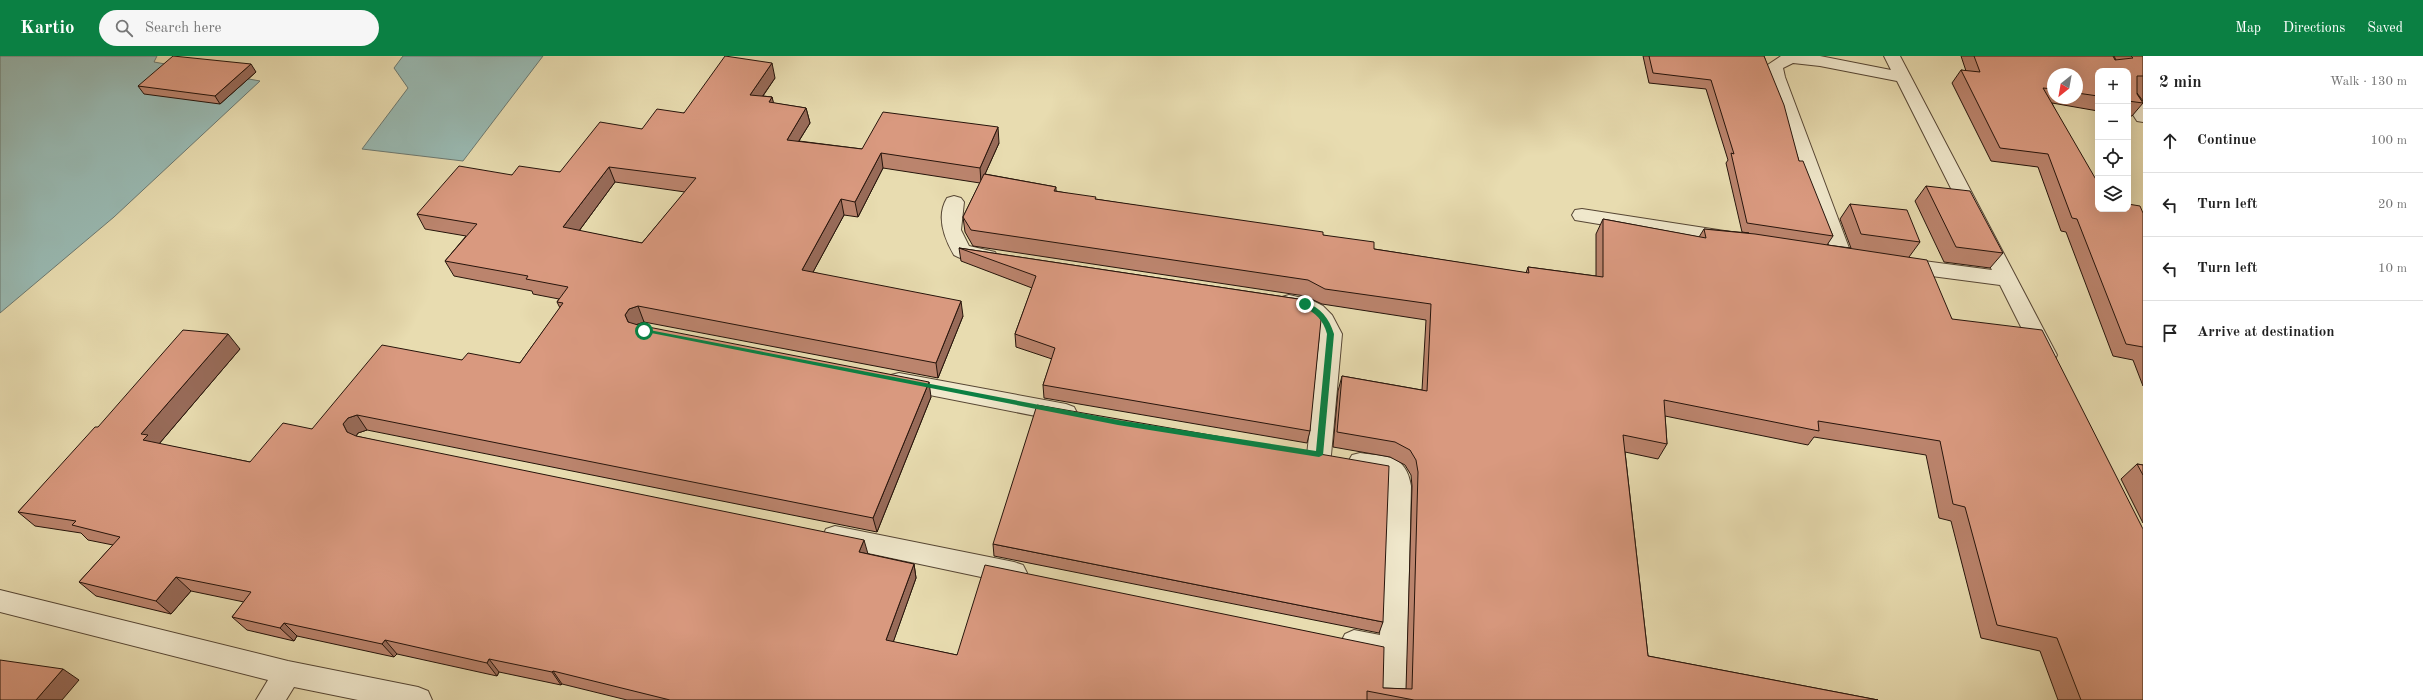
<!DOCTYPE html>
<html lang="en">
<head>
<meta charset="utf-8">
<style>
	:root { --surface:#fff; --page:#f6f6f6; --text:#222; --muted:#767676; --line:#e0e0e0; --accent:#0b8043 }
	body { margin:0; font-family:"Old Standard TT",serif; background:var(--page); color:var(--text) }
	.controls { position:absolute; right:12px; top:12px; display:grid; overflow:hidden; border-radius:8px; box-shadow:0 4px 16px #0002 }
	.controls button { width:36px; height:36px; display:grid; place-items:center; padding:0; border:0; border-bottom:1px solid var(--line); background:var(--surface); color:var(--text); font:20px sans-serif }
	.compass { position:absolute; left:2047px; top:12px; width:36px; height:36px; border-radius:50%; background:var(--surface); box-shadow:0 4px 16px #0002; rotate:211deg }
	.stop { position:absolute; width:12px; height:12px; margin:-9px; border:3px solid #0b8043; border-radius:50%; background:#fff }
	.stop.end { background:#0b8043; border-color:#fff; box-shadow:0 1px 4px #0008 }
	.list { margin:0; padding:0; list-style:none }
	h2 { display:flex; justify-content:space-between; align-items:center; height:52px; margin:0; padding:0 16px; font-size:17px }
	h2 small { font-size:13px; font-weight:400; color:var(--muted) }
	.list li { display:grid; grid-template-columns:26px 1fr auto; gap:12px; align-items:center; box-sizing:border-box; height:64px; padding:0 16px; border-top:1px solid var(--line) }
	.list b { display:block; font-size:15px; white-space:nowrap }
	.list em { font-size:13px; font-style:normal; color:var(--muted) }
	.icon { flex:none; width:22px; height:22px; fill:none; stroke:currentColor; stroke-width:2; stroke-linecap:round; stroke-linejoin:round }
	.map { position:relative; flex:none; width:2143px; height:644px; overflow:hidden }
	header { display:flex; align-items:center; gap:24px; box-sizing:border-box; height:56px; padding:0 20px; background:var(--accent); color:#fff }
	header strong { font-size:19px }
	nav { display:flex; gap:22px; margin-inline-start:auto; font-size:14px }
	.search { width:280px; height:36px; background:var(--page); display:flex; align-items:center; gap:10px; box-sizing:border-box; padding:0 14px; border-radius:22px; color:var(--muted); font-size:15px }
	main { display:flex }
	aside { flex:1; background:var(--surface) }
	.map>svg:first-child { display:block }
	.water { fill:#99bab3; stroke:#6b7870 }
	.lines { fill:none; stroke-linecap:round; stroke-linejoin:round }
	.street-casing { stroke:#564634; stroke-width:2 }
	.street { fill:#f0e8cc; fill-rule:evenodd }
	.wall { fill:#bb846d; stroke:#26140b; fill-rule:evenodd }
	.shaded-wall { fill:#986b59; stroke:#26140b }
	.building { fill:#d9997f; stroke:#26140b; fill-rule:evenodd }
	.route { fill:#0b8043 }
</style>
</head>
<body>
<header>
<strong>Kartio</strong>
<div class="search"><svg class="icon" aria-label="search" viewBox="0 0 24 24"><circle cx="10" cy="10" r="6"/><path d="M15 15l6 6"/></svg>Search here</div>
<nav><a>Map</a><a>Directions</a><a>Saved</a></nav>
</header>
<main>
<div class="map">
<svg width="2143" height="644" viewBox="0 0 2143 644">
	<rect width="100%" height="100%" fill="#e8dcb0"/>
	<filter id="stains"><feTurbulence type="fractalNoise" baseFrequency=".005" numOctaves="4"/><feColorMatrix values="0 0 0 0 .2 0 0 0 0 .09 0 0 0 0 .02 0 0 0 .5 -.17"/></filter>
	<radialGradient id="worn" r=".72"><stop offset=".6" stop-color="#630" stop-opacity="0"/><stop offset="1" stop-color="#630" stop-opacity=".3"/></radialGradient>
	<g class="water">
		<polygon points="0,0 157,0 154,6 260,25 114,161 0,257"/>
		<polygon points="403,0 543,0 463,105 362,93 408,32 394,12"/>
	</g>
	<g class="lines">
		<g class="street-casing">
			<g id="street">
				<polygon points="1781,0 1820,0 1891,14 1884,0 1900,0 2057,299 2054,305 2046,307 2038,305 2000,229 1901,216 1894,214 1891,209 1894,204 1901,202 1992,214 1897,25 1820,10 1793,7 1783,12 1785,21 1852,200 1849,205 1842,207 1835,205 1767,21 1766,10"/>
				<polygon points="2128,33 2134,34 2143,48 2143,66 2137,65 2128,51"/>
				<path d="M954,140L961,142L964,146L961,174L969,190L995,196L998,201L995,206C983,209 965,205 954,199C944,182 936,160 947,142Z"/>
				<polygon points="1582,153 1731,176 1738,178 1741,183 1738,188 1731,190 1575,164 1572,159 1575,154"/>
				<path d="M1289,239L1311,244L1323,250L1332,259L1342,278L1331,399L1327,406L1319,408L1311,406L1307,399L1320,278C1314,259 1299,256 1282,251L1279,246L1282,241Z"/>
				<polygon points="899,317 1066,348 1074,351 1077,357 1074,363 1066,366 899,333 891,331 888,325 891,319"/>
				<path d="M1360,397C1387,401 1406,398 1411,430L1406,644H1378L1380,603L1345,594L1341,586L1345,578L1354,574L1380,579L1387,430L1386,422L1382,419L1352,413L1348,406L1352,399Z"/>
				<polygon points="835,470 1014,506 1023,509 1027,517 1023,525 1014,528 835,490 826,487 823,480 826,473"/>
				<polygon points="0,534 288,605 418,631 428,635 432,644 358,644 294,631 286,644 256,644 268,624 0,556"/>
			</g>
		</g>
		<use href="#street" class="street"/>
	</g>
	<g class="wall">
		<path d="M1643,0H1764L1799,105L1833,180L1827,189L1851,192L1840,163L1850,148L1920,186L1909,201L1952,263L2143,644H2058L2040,595L1981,582L1951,465L1939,462L1926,399L1814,381L1808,389L1665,360L1667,388L1658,403L1625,396L1648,600L1878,644H627L562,628L561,629L499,616L497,620L397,598L394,601L297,580L294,585L247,574L232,561L244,546L191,535L171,558L96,540L79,526L113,489L88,484L81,477L35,470L18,456L98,371L240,293L159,388L250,406L312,373L462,304L520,307L560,252L557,246L559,243L533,238L532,235L454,220L445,205L466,180L425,173L417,158L512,119L560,116L642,73L775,22L763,40L772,41L773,47L806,52L810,67L799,85L862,93L999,87L985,118L1056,131V135L1095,143L1323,179L1374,193L1526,217L1528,211L1596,220V178L1603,163L1699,181L1704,173L1749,177L1742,176L1726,107L1728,104L1706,33L1649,27ZM883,112L980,127L963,161L965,176L973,190L1305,240L1322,248L1426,264L1422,334L1342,320L1338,335L1333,391L1390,401L1405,409L1411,419L1412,430L1406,633L1383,632L957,599L893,586L916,522L914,508L868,498L356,380L358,377L367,374L877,476L931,341L636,269L644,266L938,322L963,260L813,216L844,159L858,161ZM615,126L685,136L642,187L579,175Z"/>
		<path d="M1961,0H2113L2115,4H2116L2114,0H2143V45L2137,37V38L2143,47L2132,60H2128V15H2098V55L2052,47L2098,153L2143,157V330L2133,304L2113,300L2066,176L2061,175L2038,111L1991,105L1952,27L1961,14L1966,15ZM2053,18H2077V42H2053Z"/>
		<polygon points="256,16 220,48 144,38 138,30"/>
		<polygon points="1926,130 2003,197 1990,212 1944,206 1915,145"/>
		<polygon points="959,192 1305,244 1310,375 1307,387 1044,342 1043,329 1052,303 1016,291 1015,278 1032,232 961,205"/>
		<polygon points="2137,408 2143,409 2143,467 2121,423"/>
		<polygon points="993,488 1383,566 1379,577 994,500"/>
	</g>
	<g class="shaded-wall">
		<polygon points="772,7 775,22 753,54 750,39"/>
		<polygon points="251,8 256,16 220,48 215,40"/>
		<polygon points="772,41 776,56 769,46"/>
		<polygon points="806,52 810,67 790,99 787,84"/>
		<polygon points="998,71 999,87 981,127 980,112"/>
		<polygon points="881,97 883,112 858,161 855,146"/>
		<polygon points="609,111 615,126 570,187 563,171"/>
		<polygon points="841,143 844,159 806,229 802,214"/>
		<polygon points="961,245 963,260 938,322 936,307"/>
		<polygon points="638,250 644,266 635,269 632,274 625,259 629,253"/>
		<polygon points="228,278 240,293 158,389 143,384 141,378"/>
		<polygon points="929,326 931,341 877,476 873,462"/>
		<polygon points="357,359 367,374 358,377 354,383 347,376 343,368 348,362"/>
		<polygon points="864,484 868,498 859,496"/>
		<polygon points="914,508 916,522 889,598 886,584"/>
		<polygon points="176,521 191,535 171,558 156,545"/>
		<polygon points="284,567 297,580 294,585 280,572"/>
		<polygon points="385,584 397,598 394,601 382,588"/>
		<polygon points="489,603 499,616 497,620 487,607"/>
		<polygon points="63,613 79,624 62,644 36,644"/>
		<polygon points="553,615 562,628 561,629 552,616"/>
	</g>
	<g class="building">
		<polygon points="173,0 251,8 215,40 138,30"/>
		<path d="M725,0L772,7L750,39L772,41L769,46L806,52L787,84L862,93L883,56L998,71L980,112L881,97L855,146L841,143L802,214L961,245L936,307L638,250L629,253L625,259L628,266L638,269L929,326L873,462L357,359L348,362L343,368L347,376L356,380L864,484L859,496L914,508L886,584L957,599L985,509L1384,591L1383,632L1412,633L1418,416L1416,404L1410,394L1395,386L1337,376L1342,320L1427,335L1431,248L1325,233L1308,224L971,174L963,161L984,118L1056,131L1054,135L1096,141L1095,143L1323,176V179L1374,186V193L1529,217L1528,211L1603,221V163L1706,182L1704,173L1755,178L1927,204L1952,263L2042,274L2143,473V644H2081L2057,582L1997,569L1965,451L1953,448L1940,385L1818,365L1819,375L1664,344L1667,388L1623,379L1648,600L1878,644H1414L1367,635V644H670L553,615L552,616L489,603L487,607L385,584L382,588L284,567L280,572L232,561L251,536L176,521L156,545L79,526L120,481L72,469L76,465L18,456L95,371H98L183,274L228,278L141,378L148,379L143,384L250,406L283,367L312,373L382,289L462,304L468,297L520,307L563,247L557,246L568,231L526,223L528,220L445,205L477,168L417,158L459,110L512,119L519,110L560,116L600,66L642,73L657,53L684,57ZM609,111L696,122L642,187L563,171Z"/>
		<polygon points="1649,0 1764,0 1784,49 1799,105 1803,105 1833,180 1747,167 1731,97 1734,98 1711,24 1653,17"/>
		<polygon points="1974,0 2113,0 2115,4 2133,2 2131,0 2143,0 2143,20 2137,20 2137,38 2143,47 2128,45 2128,15 2098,15 2098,40 2077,37 2077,18 2053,18 2053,33 2043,32 2098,127 2098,153 2128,153 2128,148 2140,150 2143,157 2143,291 2126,288 2077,163 2072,162 2048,98 2000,92 1961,14 1980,16"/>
		<polygon points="1926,130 1970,135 2003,197 1956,191"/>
		<polygon points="1850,148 1907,154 1920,186 1861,178"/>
		<polygon points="959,192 1305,244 1316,254 1321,264 1310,375 1043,329 1055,292 1015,278 1036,220"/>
		<polygon points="1037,349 1389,410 1383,566 993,488"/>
		<polygon points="2137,408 2143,409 2143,419"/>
		<polygon points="0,604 63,613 36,644 0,644"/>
	</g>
	<path class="route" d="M1305,246C1321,252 1329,262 1334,278L1323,399L1319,401L1118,369L641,275L644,273L1118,364L1316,395L1327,278C1323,263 1316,258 1303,250Z"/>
	<rect width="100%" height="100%" filter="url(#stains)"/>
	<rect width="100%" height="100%" fill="url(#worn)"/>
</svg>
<div class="controls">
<button>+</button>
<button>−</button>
<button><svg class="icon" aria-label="locate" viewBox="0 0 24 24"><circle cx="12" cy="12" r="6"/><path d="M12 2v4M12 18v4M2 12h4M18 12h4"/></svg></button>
<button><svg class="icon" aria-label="layers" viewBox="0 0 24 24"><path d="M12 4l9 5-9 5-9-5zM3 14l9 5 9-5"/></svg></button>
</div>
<svg class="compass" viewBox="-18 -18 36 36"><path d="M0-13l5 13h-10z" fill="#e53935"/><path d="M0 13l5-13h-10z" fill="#767676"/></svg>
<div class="stop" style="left:644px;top:275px"></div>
<div class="stop end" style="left:1305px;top:248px"></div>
</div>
<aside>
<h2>2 min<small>Walk · 130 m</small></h2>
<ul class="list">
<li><svg class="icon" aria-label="ahead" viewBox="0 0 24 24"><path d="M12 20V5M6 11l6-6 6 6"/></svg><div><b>Continue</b></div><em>100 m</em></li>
<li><svg class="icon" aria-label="left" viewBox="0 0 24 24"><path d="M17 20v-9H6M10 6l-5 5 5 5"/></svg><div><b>Turn left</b></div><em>20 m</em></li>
<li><svg class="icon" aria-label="left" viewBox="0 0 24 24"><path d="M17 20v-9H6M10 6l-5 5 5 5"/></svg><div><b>Turn left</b></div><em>10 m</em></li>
<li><svg class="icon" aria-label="arrive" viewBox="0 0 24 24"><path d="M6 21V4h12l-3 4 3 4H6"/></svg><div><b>Arrive at destination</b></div></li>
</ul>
</aside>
</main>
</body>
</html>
